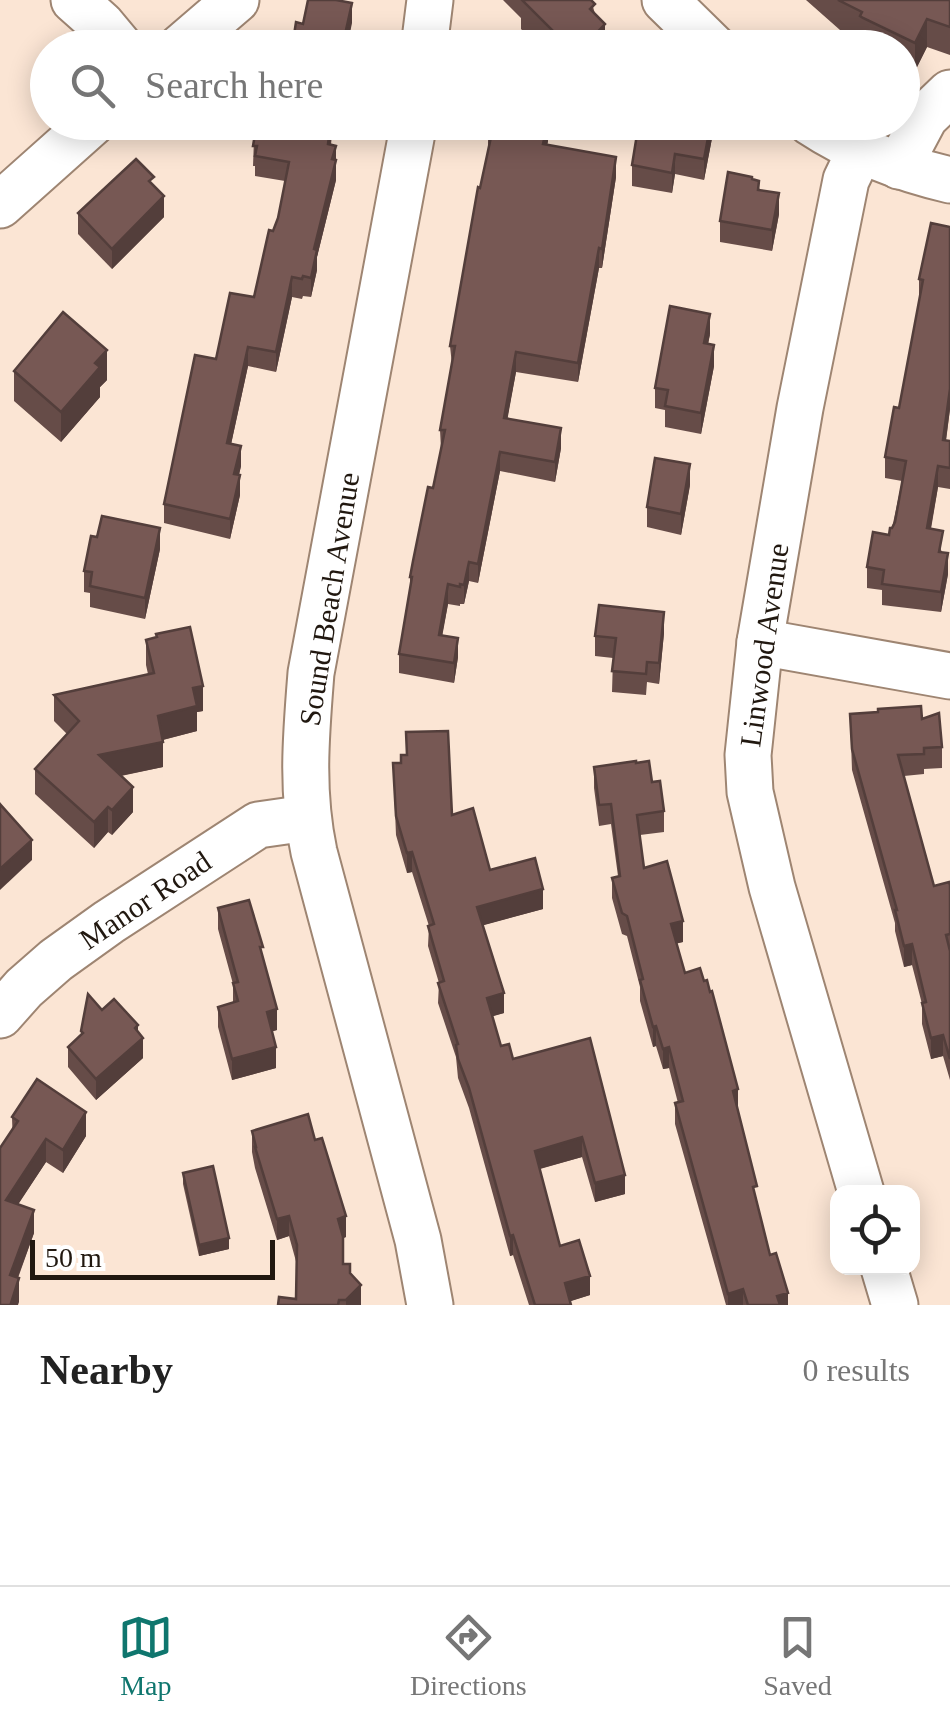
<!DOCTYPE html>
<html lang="en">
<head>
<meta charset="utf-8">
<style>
	:root { --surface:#fff; --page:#f2f2f2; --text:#222; --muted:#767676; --line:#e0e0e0; --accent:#0f766e }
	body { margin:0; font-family:"Times New Roman",serif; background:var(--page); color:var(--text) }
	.controls { position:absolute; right:30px; bottom:30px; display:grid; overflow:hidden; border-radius:20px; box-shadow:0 5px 25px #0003 }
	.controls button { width:90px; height:90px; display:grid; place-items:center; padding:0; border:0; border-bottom:2px solid var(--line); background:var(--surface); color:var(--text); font:50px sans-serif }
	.scale { position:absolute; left:30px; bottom:25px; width:245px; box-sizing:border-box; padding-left:10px; border:5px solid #211810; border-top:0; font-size:28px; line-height:35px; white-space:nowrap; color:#211810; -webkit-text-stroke:8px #fff; paint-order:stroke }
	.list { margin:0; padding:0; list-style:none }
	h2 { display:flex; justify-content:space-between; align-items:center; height:130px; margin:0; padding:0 40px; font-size:42px }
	h2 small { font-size:32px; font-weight:400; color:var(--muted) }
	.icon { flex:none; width:55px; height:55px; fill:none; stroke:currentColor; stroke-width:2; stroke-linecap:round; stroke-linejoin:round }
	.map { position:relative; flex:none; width:950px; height:1305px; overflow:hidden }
	.search { position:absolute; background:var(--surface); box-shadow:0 5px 25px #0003; left:30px; right:30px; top:30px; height:110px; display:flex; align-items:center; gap:25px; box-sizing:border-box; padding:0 35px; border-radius:55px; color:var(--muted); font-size:38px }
	.sheet { height:280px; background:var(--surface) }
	nav { display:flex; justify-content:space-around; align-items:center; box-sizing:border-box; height:140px; border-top:2px solid var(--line); background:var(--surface); font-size:28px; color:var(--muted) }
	nav a { display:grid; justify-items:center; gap:5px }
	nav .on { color:var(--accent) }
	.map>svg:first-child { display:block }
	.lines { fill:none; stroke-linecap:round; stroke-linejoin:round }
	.minor-casing { stroke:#9e8572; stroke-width:49 }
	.minor { stroke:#fff; stroke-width:45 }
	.wall { fill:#664c48 }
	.shaded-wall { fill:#533e3b }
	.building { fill:#775854; stroke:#533e3b; stroke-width:2.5 }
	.labels { text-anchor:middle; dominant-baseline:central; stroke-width:10; stroke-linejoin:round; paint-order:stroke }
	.street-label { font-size:30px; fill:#211810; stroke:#fff }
</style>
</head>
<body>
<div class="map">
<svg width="950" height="1305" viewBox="0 0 950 1305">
	<rect width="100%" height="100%" fill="#fbe5d4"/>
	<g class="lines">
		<g class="minor-casing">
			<g id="minor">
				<polyline points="74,0 101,24 121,48"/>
				<polyline points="665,0 714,48"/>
				<polyline points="180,48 236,0"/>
				<polyline points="424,48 430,0"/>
				<path d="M414,122L311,673C306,735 301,791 314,852L418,1240L430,1305"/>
				<path d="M810,122C854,151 899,168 950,180"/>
				<polyline points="860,151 846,180 800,408 760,642 748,755 750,792 772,887 861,1192"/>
				<polyline points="899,166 925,117 950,93"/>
				<polyline points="0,205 93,122"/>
				<polyline points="760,642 950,676"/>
				<polyline points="0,1015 24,988 56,960 109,922 258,825 307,818"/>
				<polyline points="884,1268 895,1305"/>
			</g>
		</g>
		<use href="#minor" class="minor"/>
	</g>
	<g class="wall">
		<polygon points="503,0 591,0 605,48 540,48 521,29 521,18"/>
		<polygon points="806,0 950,0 950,55 927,47 915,71 902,65 902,48 866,48 860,44 860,39 840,30"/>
		<polygon points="222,122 333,122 331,145 336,146 336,180 317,257 317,270 311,297 303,296 302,299 292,297 276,372 248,366 231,444 241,466 239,475 240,495 230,539 164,523 164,504 216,359 254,297 278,218 285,181 255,176 255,166 253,166 254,139 222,124"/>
		<polygon points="713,122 713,133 704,180 675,174 672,193 632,186 632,165"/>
		<polygon points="488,136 548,141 547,145 616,177 602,268 599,268 578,382 516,372 507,419 561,448 555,482 500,471 478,583 469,581 464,604 460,604 460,606 448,604 442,635 458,657 454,683 399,673 399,654 410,590 410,577 433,488 441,449 440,430 452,365 450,346 488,149"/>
		<polygon points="752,179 779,214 772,251 720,242 720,221"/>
		<polygon points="78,213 164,217 112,269 78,234"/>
		<polygon points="950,227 950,409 946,441 950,441 950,489 938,487 931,529 942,552 948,574 941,612 882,605 882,590 867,588 867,567 892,528 902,481 885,478 885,457 899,408 919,300 919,279"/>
		<polygon points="710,334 708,344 714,366 701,434 665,427 665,410 655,408 655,388"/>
		<polygon points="14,371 107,380 100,387 100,397 61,442 14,401"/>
		<polygon points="690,485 681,535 647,527 647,507"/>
		<polygon points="160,549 145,619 90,607 90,593 84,592 84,571"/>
		<polygon points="664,633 659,684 647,682 646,695 612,692 613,658 595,656 595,636"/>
		<polygon points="146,640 203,711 197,712 197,731 163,740 163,767 121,776 133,812 112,835 108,832 94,848 35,794 35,769 67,734 54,721 54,695 148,674 146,665"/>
		<polygon points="850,714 922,719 942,747 942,768 924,769 924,774 904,776 934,886 950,885 950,1080 943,1056 931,1059 922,1024 922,1004 912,965 904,967 895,931 895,923 852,770"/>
		<polygon points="406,732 452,815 490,870 543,909 483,925 504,1013 492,1016 501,1046 513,1059 590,1038 625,1194 595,1202 582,1157 540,1169 560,1246 590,1295 570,1301 571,1305 529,1305 513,1255 510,1256 469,1108 458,1078 456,1057 438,1003 439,983 428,946 429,926 412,872 407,873 396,835 393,763 401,763 406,755"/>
		<polygon points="594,767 652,782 664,811 664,832 640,835 644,868 683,942 676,943 685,973 738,1110 757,1205 770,1255 788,1305 726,1305 675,1124 675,1103 678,1103 669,1068 663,1069 656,1046 653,1047 640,1001 640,987 627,936 622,934 612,898 612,878 618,876 611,824 599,826 594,788"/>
		<polygon points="218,908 263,956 277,1030 272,1031 276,1068 232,1080 218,1027 218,1007 233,1002 233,984 218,929"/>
		<polygon points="102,1010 138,1032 143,1058 96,1100 68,1067 68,1047 81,1036 81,1031"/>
		<polygon points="12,1117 86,1136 63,1173 46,1162 18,1204 34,1233 18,1278 18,1305"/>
		<polygon points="252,1131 315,1140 346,1237 343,1238 343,1264 350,1273 361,1305 278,1305 296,1299 297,1265 289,1236 277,1240 255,1168 252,1152"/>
		<polygon points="183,1173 229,1249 199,1256 183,1184"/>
	</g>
	<g class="shaded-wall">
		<polygon points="352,3 352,23 347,48 342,48"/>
		<polygon points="927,19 927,47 915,71 915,43"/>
		<polygon points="605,24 605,48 582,48"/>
		<polygon points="331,122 333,122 328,164 328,144"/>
		<polygon points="548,122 548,141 543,164 543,144"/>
		<polygon points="711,122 713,122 713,133 704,180 704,159"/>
		<polygon points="336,146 336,180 317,257 317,270 311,297 311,278 314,249"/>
		<polygon points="675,154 675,174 672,193 672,173"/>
		<polygon points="616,157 616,177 602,268 602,249"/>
		<polygon points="779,193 779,214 772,251 772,230"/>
		<polygon points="164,196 164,217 112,269 112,249"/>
		<polygon points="599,248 599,268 578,382 578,363"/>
		<polygon points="292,277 292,297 276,372 276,352"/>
		<polygon points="710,314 710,334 704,364 704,343"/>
		<polygon points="714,345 714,366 701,434 701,413"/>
		<polygon points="248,347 248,366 227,463 227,443"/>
		<polygon points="107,350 107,380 100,387 100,397 61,442 61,412 95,363"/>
		<polygon points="516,352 516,372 504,438 504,418"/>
		<polygon points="950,389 950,409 943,461 945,415"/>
		<polygon points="561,428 561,448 555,482 555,462"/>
		<polygon points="241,446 241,466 234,494 234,474"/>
		<polygon points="500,452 500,471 478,583 478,564"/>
		<polygon points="690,464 690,485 681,535 681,514"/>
		<polygon points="938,466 938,487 927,549 927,528"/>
		<polygon points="240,475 240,495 230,539 230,519"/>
		<polygon points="160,528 160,549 145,619 145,598"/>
		<polygon points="948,553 948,574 941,612 941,592"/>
		<polygon points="469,562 469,581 464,604 464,585"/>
		<polygon points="448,584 448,604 439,654 439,635"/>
		<polygon points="664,612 664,633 659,684 659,663"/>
		<polygon points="458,638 458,657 454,683 454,663"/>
		<polygon points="203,686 203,711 197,712 197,731 158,741 158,716 193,688"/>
		<polygon points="163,742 163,767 99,780 99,755"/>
		<polygon points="133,787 133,812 112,835 112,810"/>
		<polygon points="108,807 108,832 94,848 94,822"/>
		<polygon points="32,840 32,860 0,890 0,869"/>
		<polygon points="412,852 412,872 407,873 407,853"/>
		<polygon points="543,889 543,909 477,927 477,907"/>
		<polygon points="683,921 683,942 671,945 671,924"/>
		<polygon points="912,944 912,965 904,967 904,946"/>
		<polygon points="504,993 504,1013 487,1018 487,998"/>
		<polygon points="277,1009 277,1030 267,1033 267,1012"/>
		<polygon points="138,1025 138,1042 143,1038 143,1058 96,1100 96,1079"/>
		<polygon points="656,1026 656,1046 653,1047 653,1027"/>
		<polygon points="943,1035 943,1056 931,1059 931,1038"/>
		<polygon points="276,1047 276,1068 232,1080 232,1059"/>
		<polygon points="669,1047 669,1068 663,1069 663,1049"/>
		<polygon points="738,1089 738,1110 733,1091"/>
		<polygon points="86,1112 86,1136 63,1173 63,1150"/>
		<polygon points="582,1137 582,1157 535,1170 535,1151"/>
		<polygon points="46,1139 46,1162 6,1223 6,1200"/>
		<polygon points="625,1175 625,1194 595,1202 595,1183"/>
		<polygon points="34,1210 34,1233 10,1298 10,1275"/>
		<polygon points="289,1216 289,1236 277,1240 277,1219"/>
		<polygon points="346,1216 346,1237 338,1240 338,1219"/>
		<polygon points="513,1235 513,1255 510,1256 510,1236"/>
		<polygon points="229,1238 229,1249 199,1256 199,1245"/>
		<polygon points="590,1276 590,1295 565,1303 565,1283"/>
		<polygon points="19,1278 19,1302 18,1305 11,1305"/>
		<polygon points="361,1285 361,1305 346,1305 346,1300"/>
		<polygon points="743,1289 743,1305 728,1305 728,1294"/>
		<polygon points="788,1293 788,1305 777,1305 777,1296"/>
	</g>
	<g class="building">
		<polygon points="308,0 336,0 352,3 342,48 292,48 296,22 303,24"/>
		<polygon points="522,0 591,0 595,4 590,9 605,24 582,48 570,48"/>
		<polygon points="838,0 950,0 950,27 927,19 915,43 863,18 860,16 862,12"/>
		<polygon points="257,122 331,122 328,144 336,146 332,159 336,160 314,249 317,250 311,278 303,276 302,279 292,277 276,352 248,347 227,443 241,446 234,474 240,475 230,519 164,504 195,355 216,359 230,293 254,297 269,230 273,231 278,218 289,162 255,156 257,146 253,146"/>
		<polygon points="490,122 548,122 543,144 616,157 602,249 599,248 578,363 516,352 504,418 561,428 555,462 500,452 478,564 469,562 464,585 460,584 460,587 448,584 439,635 458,638 454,663 399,654 412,577 410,577 413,561 428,487 433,488 445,430 440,430 455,346 450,346 478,187 480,188 491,137 488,136"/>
		<polygon points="639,122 711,122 704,159 675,154 672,173 632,165"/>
		<polygon points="136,159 154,177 149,181 164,196 112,249 78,213"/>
		<polygon points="728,172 752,177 752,179 759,181 758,190 779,193 772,230 720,221"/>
		<polygon points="931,223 950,227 950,389 943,440 950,441 950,468 938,466 927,528 943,531 939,552 948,553 941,592 882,584 884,570 867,567 873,532 889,535 890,528 892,528 895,522 906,461 885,457 894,407 899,408 923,280 919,279"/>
		<polygon points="670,306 710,314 704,343 714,345 701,413 665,406 668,390 655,388"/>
		<polygon points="63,312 107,350 95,363 100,367 61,412 14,371"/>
		<polygon points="655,458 690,464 681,514 647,507"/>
		<polygon points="102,516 160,528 145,598 90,586 92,572 84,571 91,536 97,537"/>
		<polygon points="599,605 664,612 659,663 647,662 646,674 612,671 616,638 595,636"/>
		<polygon points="190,627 203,686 193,688 197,706 158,716 163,742 99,755 133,787 112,810 108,807 94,822 35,769 79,721 54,695 154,673 146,640 157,637 156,634"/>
		<polygon points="921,706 922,719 939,713 942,747 924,748 924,754 898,755 934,886 949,882 950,885 950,934 946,935 950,951 950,1059 943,1035 931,1038 922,1003 926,1002 912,944 904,946 895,910 897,910 852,749 850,714 878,712 878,709"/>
		<polygon points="448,731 452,815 473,808 490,870 535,858 543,889 477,907 504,993 487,998 501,1046 509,1044 513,1059 590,1038 625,1175 595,1183 582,1137 535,1151 560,1246 579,1240 590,1276 565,1283 571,1305 535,1305 513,1235 510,1236 469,1088 458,1059 456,1045 458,1044 438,983 444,981 428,926 434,924 412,852 407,853 396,816 393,763 401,763 401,755 407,755 406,732"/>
		<polygon points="636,761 636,763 649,761 652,782 660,781 664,811 637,815 644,868 667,861 683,921 671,924 685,973 700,968 704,981 707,980 710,992 712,991 738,1089 733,1091 757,1186 753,1187 770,1255 776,1253 788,1293 777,1296 780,1305 748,1305 743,1289 728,1294 675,1103 683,1101 669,1047 663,1049 656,1026 653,1027 640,980 643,979 627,916 622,913 612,878 620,876 611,804 599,805 594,767"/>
		<polygon points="0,804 32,840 0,869"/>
		<polygon points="249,900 263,947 260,947 277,1009 267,1012 276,1047 232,1059 218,1007 238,1001 233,983 238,982 218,908"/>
		<polygon points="88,994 102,1010 114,999 138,1025 135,1028 143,1038 96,1079 68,1047 83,1033 81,1031"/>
		<polygon points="37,1079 86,1112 63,1150 46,1139 6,1200 34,1210 10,1275 19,1278 11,1303 15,1305 0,1305 0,1148 18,1121 12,1117"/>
		<polygon points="308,1114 315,1140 322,1138 346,1216 338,1219 343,1237 343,1264 350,1264 350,1273 361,1285 346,1300 339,1300 338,1305 278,1305 279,1297 296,1299 297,1245 289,1216 277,1219 255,1147 256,1147 252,1131"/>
		<polygon points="213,1166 229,1238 199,1245 183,1173"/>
	</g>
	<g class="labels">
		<g class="street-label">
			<text transform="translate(329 599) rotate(-81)">Sound Beach Avenue</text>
			<text transform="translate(764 645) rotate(-82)">Linwood Avenue</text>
			<text transform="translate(145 900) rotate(-34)">Manor Road</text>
		</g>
	</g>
</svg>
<div class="controls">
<button><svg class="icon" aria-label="locate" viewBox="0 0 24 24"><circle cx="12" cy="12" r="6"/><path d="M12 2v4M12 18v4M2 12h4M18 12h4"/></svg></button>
</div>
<div class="scale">50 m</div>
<div class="search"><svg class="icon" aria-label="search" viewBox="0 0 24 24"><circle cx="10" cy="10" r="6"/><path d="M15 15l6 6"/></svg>Search here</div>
</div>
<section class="sheet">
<h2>Nearby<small>0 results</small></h2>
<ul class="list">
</ul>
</section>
<nav>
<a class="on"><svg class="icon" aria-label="map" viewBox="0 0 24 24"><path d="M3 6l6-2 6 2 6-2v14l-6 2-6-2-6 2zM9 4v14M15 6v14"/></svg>Map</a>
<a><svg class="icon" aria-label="directions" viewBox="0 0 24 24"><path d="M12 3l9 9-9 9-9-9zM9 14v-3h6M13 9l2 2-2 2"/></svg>Directions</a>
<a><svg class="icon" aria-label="saved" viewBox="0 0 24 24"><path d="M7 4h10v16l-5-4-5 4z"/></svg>Saved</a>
</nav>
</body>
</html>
